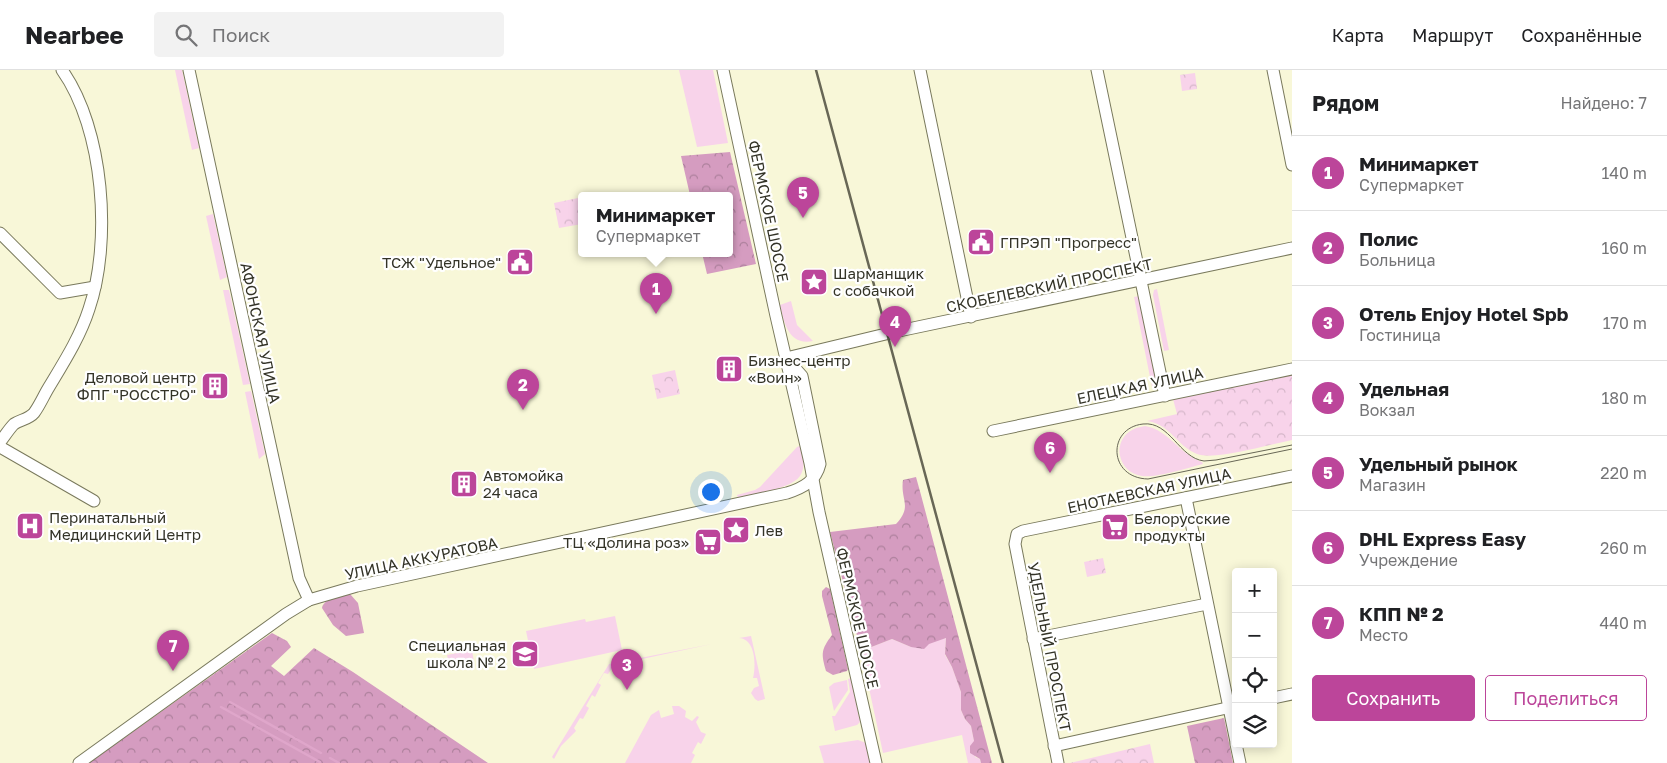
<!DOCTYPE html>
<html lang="ru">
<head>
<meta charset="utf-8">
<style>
	:root { --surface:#fff; --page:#f2f2f2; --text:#202124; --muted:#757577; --line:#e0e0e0; --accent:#bc459a }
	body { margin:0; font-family:"Golos Text",sans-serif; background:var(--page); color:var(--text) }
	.controls { position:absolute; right:15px; bottom:15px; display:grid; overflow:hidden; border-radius:5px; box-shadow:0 2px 12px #0003 }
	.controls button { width:45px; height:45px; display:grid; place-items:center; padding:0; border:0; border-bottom:1px solid var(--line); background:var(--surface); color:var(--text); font:25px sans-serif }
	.you { position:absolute; left:710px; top:421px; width:18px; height:18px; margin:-12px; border:4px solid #fff; border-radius:50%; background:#1a73e8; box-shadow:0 0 0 8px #1a73e833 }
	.badge { display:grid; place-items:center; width:32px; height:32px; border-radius:50%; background:var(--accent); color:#fff; font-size:16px; font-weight:700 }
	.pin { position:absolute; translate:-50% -41px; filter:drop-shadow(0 1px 2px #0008) }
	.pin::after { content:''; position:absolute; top:26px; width:18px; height:15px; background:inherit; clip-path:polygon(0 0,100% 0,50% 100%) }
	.popup { position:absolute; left:578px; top:122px; width:155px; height:65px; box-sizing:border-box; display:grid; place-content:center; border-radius:5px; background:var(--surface); filter:drop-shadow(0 1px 4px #0005); font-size:16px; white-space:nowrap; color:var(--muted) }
	.popup b { font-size:19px; color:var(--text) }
	.popup::after { content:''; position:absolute; left:50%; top:100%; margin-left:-10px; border:10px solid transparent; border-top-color:var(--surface) }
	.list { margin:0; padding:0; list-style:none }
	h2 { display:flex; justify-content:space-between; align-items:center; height:65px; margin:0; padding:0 20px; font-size:21px }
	h2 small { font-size:16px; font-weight:400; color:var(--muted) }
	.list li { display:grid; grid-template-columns:32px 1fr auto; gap:15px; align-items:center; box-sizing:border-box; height:75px; padding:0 20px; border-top:1px solid var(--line) }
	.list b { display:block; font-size:19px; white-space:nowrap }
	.list p { margin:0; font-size:16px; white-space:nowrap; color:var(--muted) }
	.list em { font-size:16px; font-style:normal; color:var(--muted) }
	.actions { display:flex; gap:10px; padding:15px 20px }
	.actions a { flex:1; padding:11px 0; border:1px solid var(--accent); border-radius:5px; text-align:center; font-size:18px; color:var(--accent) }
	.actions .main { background:var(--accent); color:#fff }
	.icon { flex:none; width:28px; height:28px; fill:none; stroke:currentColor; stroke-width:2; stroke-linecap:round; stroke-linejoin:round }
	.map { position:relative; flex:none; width:1292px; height:693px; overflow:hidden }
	header { display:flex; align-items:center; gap:30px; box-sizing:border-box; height:70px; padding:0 25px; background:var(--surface); border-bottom:1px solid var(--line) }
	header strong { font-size:24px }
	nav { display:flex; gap:28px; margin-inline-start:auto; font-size:18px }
	.search { width:350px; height:45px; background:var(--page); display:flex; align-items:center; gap:12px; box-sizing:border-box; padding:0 18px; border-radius:5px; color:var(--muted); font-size:19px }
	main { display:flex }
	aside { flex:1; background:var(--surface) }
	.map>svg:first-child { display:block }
	.grass { fill:#f8d3ea }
	.forest { fill:url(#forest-crowns) }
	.park { fill:url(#park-crowns) }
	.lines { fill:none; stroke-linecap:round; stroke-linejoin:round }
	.stream { stroke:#dfa6ca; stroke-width:2.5 }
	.minor-casing { stroke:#79795c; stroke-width:13 }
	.minor { stroke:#fff; stroke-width:11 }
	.tram { stroke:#686756; stroke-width:1 }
	.rail { stroke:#686756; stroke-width:2.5 }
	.labels { text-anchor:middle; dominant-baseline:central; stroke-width:4.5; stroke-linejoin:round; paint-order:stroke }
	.street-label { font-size:15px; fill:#333327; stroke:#fff }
	.poi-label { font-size:15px; fill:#333327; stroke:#fff; text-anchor:start }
</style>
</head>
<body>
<header>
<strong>Nearbee</strong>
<div class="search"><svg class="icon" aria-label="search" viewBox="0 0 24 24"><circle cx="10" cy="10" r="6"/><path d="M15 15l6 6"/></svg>Поиск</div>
<nav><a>Карта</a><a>Маршрут</a><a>Сохранённые</a></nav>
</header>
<main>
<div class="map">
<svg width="1292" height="693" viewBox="0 0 1292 693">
	<defs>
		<pattern id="forest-crowns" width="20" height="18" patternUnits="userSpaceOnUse" patternTransform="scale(1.25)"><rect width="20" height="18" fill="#d59cc0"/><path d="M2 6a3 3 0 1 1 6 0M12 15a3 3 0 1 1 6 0" fill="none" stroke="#ad809c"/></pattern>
		<pattern id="park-crowns" width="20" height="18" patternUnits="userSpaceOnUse" patternTransform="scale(1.25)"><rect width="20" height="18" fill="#f8d3ea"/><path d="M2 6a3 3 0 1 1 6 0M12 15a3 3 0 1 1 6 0" fill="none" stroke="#d5b6c9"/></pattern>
	</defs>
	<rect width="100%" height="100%" fill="#f8f7d8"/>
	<g class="grass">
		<polygon points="175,0 182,0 199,78 192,80"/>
		<polygon points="679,0 713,0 728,73 697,77"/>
		<polygon points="213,144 227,207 220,210 206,146"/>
		<polygon points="1157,219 1169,280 1164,281 1153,225 1154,220"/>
		<polygon points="223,220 229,220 250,314 243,315"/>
		<polygon points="1139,226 1158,316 1152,317 1134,227"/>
		<path d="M791,231L797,255L813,271C789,276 784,253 780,235Z"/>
		<polygon points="251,321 265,384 259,389 245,322"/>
		<path d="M1145,356C1169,360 1179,384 1202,392L1203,394C1187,398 1157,408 1142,406C1118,403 1110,370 1134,359C1137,357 1142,357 1145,356Z"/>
		<path d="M802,375C803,385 806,397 800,406C791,419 753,424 738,428L737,425L755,420L760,417L797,377Z"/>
		<polygon points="615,546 622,580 534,599 526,561 585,549 586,552"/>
		<path d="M751,566L765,629L758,631L755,629L751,623L754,618L759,616L757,608H753C756,596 756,569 739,568Z"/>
		<polygon points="946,568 945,585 952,597 961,622 961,640 965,649 971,656 974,671 975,687 980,689 981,693 968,693 962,665 883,683 861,581 892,569 911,577"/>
		<polygon points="712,574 614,595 608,604 604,603 598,613 601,615 595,627 592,625 586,636 589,638 583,649 580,648 574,658 576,661 561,676 554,689 552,687 609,594"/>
		<polygon points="472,580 474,593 450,598 447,585"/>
		<polygon points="851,608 860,652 857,655 835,661 832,646 835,646 850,622 848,609"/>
		<polygon points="847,610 848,620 834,641 829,617 834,613"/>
		<polygon points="672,636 679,636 686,641 685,647 692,651 697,646 699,647 696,652 701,662 706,664 701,674 698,672 692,683 695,685 691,693 625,693 651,645 659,640 661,648 674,644"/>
		<polygon points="858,670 866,673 870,693 824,693 819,676"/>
	</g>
	<g class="forest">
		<polygon points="730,82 756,194 707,204 702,183 730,183 730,125 690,125 681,86"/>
		<path d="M916,407L921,425L992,693H981L980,689L970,683V676L974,671L971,656L965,649L961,640V622L952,597L945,584L946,568L929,574L924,579L911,577L892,569L861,581L830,462L896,454C913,436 900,430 903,410Z"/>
		<path d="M826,517L830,519L848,599L847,601L833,605L826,601C821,583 821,580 832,565L822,526V521Z"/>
		<path d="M350,524L358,533L364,563L346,566L333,555L322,538C325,527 340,527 350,524Z"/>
		<polygon points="272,563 287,571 291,577 271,596 284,606 314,578 353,602 488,693 89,693"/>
		<polygon points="1224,648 1233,693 1195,693 1187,656"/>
	</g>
	<g class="park">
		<polygon points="1195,3 1197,19 1182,21 1180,5"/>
		<polygon points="578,128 582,154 559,158 554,133"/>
		<polygon points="675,300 680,324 657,329 652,305"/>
		<path d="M1292,304V370C1271,374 1216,391 1197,384C1177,376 1170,354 1147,351L1177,344L1173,329Z"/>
		<polygon points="1103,488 1106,503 1087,507 1084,492"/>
		<polygon points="1150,674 1154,693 1069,693 1070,693"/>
	</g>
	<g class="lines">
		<g class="stream">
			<polyline points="230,632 321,683"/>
			<polyline points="221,637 320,692"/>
			<polyline points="330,688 339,693"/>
		</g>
		<g class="minor-casing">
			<g id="minor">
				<polyline points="189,0 299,508 309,530"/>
				<polyline points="723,0 776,246 810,393 819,442 876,693"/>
				<polyline points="920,0 971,247"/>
				<polyline points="1097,0 1165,326"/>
				<polyline points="1273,0 1292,95"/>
				<polyline points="0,163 60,223 95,217"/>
				<polyline points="786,288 894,262 1292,178"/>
				<polyline points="993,361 1292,299"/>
				<path d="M0,372C4,367 9,359 14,354C20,350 29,349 34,343C40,335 44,325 49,317C64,292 80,267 89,239C112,172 104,59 62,0"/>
				<polyline points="0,377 94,431"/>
				<polyline points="1186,428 1236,672"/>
				<polyline points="1033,569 1207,534"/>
				<polyline points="1273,628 1292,624"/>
				<polyline points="1236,674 1240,693"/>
				<polyline points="1054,676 1236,636"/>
				<path d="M79,693L286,544L309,530L357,516L787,423C803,418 816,411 820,394L802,306L786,288"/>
				<polyline points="1058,693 1015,474 1017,464 1023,461 1292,406"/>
			</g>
		</g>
		<use href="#minor" class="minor"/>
		<path class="tram" d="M1292,375L1216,390C1212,390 1208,391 1204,391C1179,388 1170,351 1143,354C1107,358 1108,408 1148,409L1292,379"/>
		<polyline class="rail" points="816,0 1003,693"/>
	</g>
	<defs>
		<g id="civic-square" transform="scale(1.4375)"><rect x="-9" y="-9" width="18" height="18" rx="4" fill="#bc459a" stroke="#fff"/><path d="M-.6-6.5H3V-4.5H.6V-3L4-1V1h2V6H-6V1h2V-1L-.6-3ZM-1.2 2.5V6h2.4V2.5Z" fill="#fff"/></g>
		<g id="sight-square" transform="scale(1.4375)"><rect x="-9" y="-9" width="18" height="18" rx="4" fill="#bc459a" stroke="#fff"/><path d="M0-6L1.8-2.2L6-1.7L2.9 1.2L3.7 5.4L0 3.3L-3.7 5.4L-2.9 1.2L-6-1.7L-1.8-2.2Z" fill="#fff"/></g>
		<g id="building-square" transform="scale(1.4375)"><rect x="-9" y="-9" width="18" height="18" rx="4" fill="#bc459a" stroke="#fff"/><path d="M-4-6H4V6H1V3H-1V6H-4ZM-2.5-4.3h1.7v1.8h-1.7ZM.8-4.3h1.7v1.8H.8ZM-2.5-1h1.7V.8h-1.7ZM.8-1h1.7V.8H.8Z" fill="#fff"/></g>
		<g id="hospital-square" transform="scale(1.4375)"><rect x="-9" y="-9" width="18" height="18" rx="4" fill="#bc459a" stroke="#fff"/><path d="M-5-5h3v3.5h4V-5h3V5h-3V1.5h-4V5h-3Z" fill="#fff"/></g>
		<g id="supermarket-square" transform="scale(1.4375)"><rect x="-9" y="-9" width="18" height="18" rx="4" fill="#bc459a" stroke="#fff"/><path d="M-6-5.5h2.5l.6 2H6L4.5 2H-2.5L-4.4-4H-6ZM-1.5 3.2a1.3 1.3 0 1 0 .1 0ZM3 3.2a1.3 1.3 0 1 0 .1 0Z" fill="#fff"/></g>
		<g id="school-square" transform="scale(1.4375)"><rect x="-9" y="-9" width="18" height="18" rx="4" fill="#bc459a" stroke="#fff"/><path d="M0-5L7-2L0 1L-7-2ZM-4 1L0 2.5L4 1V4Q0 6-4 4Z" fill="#fff"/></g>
	</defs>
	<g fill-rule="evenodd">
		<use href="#civic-square" x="981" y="172"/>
		<use href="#civic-square" x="520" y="192"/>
		<use href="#sight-square" x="814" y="212"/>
		<use href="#building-square" x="729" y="299"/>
		<use href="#building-square" x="215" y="316"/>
		<use href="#building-square" x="464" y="414"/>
		<use href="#hospital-square" x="30" y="456"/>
		<use href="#supermarket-square" x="1115" y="457"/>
		<use href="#sight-square" x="736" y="460"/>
		<use href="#supermarket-square" x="708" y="472"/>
		<use href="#school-square" x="525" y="584"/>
	</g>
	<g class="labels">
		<g class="street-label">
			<text transform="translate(769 141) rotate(78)">ФЕРМСКОЕ ШОССЕ</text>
			<text transform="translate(1049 215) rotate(-12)">СКОБЕЛЕВСКИЙ ПРОСПЕКТ</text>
			<text transform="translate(261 263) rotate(78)">АФОНСКАЯ УЛИЦА</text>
			<text transform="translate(1140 315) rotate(-12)">ЕЛЕЦКАЯ УЛИЦА</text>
			<text transform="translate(1149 420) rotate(-12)">ЕНОТАЕВСКАЯ УЛИЦА</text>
			<text transform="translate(421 488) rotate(-12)">УЛИЦА АККУРАТОВА</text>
			<text transform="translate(858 548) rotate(77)">ФЕРМСКОЕ ШОССЕ</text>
			<text transform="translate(1050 577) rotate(79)">УДЕЛЬНЫЙ ПРОСПЕКТ</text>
		</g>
		<g class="poi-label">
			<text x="1000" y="172">ГПРЭП "Прогресс"</text>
			<text x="501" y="192" text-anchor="end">ТСЖ "Удельное"</text>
			<text x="833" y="203">Шарманщик<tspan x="833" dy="17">с собачкой</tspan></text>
			<text x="748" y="290">Бизнес-центр<tspan x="748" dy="17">«Воин»</tspan></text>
			<text x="196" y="307" text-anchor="end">Деловой центр<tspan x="196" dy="17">ФПГ "РОССТРО"</tspan></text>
			<text x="483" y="405">Автомойка<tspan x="483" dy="17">24 часа</tspan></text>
			<text x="49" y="447">Перинатальный<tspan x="49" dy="17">Медицинский Центр</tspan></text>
			<text x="1134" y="448">Белорусские<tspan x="1134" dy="17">продукты</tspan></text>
			<text x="755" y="460">Лев</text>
			<text x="689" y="472" text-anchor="end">ТЦ «Долина роз»</text>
			<text x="506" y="575" text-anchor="end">Специальная<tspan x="506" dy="17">школа № 2</tspan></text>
		</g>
	</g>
</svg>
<div class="controls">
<button>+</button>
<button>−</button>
<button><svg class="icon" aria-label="locate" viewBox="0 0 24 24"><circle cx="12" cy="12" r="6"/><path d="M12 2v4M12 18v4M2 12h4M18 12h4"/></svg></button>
<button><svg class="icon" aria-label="layers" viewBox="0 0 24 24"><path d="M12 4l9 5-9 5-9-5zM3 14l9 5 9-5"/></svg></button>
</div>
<div class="you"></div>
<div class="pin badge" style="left:656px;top:244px">1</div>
<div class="popup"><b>Минимаркет</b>Супермаркет</div>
<div class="pin badge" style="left:523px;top:340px">2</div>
<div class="pin badge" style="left:627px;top:620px">3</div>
<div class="pin badge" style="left:895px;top:277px">4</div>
<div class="pin badge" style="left:803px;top:148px">5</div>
<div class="pin badge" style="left:1050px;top:403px">6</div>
<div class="pin badge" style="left:173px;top:601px">7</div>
</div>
<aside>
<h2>Рядом<small>Найдено: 7</small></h2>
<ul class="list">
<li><span class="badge">1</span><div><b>Минимаркет</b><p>Супермаркет</p></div><em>140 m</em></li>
<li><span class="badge">2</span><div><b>Полис</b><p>Больница</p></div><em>160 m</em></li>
<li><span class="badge">3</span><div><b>Отель Enjoy Hotel Spb</b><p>Гостиница</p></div><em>170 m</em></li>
<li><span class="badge">4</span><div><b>Удельная</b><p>Вокзал</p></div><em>180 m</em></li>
<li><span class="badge">5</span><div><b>Удельный рынок</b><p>Магазин</p></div><em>220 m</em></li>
<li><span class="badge">6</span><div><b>DHL Express Easy</b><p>Учреждение</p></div><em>260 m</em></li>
<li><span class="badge">7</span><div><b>КПП № 2</b><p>Место</p></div><em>440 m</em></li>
</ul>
<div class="actions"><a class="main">Сохранить</a><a>Поделиться</a></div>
</aside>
</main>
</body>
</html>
